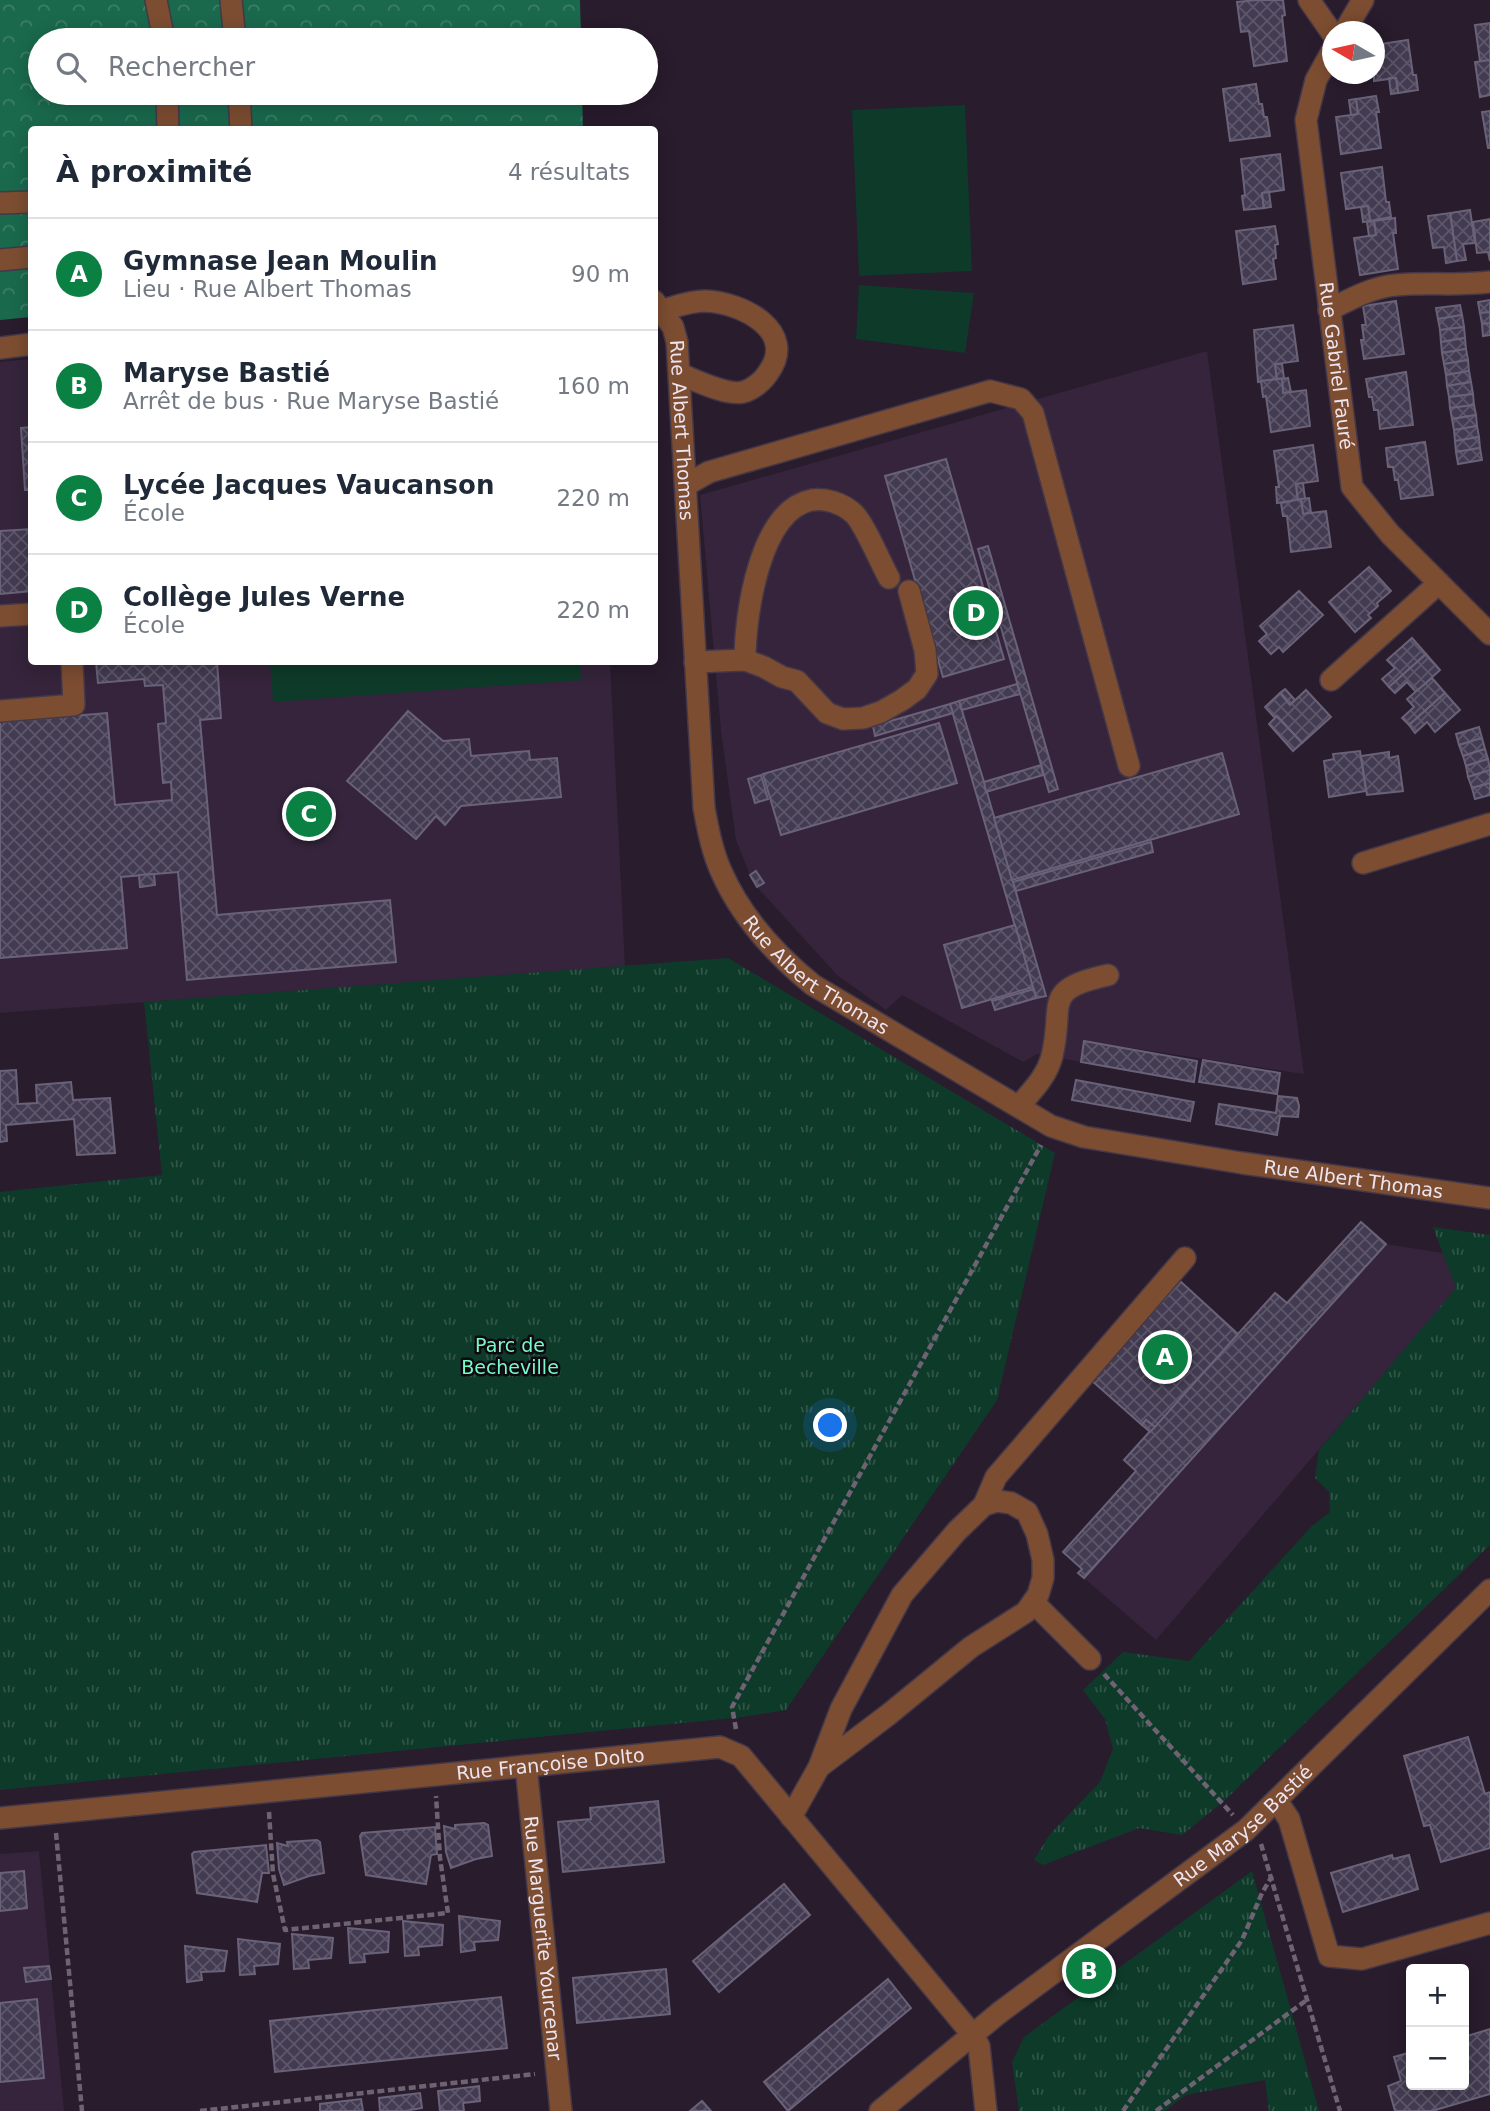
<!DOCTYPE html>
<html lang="fr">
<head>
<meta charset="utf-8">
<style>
	:root { --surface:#fff; --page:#f6f6f7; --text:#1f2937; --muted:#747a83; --line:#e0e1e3; --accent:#0b8043 }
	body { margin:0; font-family:"DejaVu Sans",sans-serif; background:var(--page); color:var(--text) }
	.controls { position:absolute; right:21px; bottom:21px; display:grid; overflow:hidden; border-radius:7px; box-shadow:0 4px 18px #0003 }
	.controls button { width:63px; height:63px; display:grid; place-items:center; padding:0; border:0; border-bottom:2px solid var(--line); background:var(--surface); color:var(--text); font:35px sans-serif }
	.compass { position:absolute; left:1322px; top:21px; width:63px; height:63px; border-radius:50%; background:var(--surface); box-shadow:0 4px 18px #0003; rotate:279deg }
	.you { position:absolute; left:831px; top:1426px; width:24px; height:24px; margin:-18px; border:5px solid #fff; border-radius:50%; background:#1a73e8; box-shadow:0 0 0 10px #1a73e833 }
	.badge { display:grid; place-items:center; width:46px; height:46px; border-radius:50%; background:var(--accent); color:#fff; font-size:23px; font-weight:700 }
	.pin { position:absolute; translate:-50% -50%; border:4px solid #fff; box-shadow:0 2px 7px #0006 }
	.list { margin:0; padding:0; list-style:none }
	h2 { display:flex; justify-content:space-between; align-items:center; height:91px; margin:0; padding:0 28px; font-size:30px }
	h2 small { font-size:23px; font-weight:400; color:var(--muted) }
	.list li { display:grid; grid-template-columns:46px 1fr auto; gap:21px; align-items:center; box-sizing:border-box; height:112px; padding:0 28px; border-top:2px solid var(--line) }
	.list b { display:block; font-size:26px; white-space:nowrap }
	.list p { margin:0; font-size:23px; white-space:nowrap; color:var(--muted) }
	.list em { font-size:23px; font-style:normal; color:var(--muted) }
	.icon { flex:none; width:38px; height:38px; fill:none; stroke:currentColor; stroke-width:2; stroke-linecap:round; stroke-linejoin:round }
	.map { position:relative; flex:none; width:1490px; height:2111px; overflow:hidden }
	.search { position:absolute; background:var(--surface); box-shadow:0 4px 18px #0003; left:28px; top:28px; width:630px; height:77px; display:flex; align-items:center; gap:18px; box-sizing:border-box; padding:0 24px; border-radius:38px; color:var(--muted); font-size:26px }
	.panel { position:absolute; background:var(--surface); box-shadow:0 4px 18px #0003; left:28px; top:126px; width:630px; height:539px; border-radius:7px }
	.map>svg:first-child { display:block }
	.built { fill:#35243b }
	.grass { fill:url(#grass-tufts) }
	.forest { fill:url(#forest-crowns) }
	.pitch { fill:#0e3a2a }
	.building { fill:url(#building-cross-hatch); stroke:#696279; stroke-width:2 }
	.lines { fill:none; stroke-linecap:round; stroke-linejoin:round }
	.minor-casing { stroke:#443848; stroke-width:24 }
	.path { stroke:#6f6373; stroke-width:4.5; stroke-dasharray:7 3.5; stroke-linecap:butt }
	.minor { stroke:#7c4d31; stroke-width:21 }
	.labels { text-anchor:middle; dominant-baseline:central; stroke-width:5; stroke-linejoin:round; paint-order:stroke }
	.street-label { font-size:19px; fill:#ede4f0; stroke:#0e0910 }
	.park-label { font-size:19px; fill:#77fbc6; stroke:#0e0910 }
</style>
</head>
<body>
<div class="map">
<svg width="1490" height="2111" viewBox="0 0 1490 2111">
	<defs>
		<pattern id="grass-tufts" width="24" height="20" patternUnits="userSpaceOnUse" patternTransform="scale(1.75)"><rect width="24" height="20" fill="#0e3a2a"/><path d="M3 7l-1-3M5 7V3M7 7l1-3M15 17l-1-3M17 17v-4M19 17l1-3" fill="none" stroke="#315649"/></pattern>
		<pattern id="forest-crowns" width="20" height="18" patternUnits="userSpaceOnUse" patternTransform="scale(1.75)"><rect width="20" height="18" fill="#1a694d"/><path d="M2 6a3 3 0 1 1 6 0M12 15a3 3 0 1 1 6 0" fill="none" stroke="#3c7e67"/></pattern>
		<pattern id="building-cross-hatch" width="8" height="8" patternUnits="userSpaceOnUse" patternTransform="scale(1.75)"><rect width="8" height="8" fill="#423b51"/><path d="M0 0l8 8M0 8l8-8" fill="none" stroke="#5e576a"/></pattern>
	</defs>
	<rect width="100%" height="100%" fill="#291c2d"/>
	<g class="built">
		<polygon points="1207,351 1304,1074 1085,1041 1081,1062 1037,1054 1023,1062 902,995 886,1010 837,975 757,887 750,875 736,840 721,731 700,495"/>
		<polygon points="31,359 32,662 610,662 625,966 0,1013 0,362"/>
		<polygon points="1361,1222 1386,1244 1443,1253 1457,1288 1156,1640 1078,1573 1081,1568 1063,1552 1136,1471 1238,1334 1275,1293 1287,1303"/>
		<polygon points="39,1851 64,2111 0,2111 0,1854"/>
	</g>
	<g class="grass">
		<polygon points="728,958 1055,1153 997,1400 786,1710 743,1717 0,1790 0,1192 162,1175 144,1002"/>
		<polygon points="1433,1227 1490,1235 1490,1545 1225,1800 1182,1835 1139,1828 1043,1865 1034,1860 1050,1834 1100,1782 1113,1749 1105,1719 1083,1690 1123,1652 1189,1661 1311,1527 1330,1512 1329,1492 1315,1478 1319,1450 1456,1288"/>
		<polygon points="1252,1871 1319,2111 1269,2111 1265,2080 1186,2095 1165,2111 1019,2111 1012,2062 1024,2037"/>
	</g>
	<polygon class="forest" points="0,0 580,0 581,40 40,40 40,93 582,93 583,129 32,130 31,317 0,320"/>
	<g class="pitch">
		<polygon points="965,105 972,271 859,276 852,110"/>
		<polygon points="859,285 974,293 965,353 856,339"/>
		<polygon points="270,662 580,662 581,680 273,702"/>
	</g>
	<g class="building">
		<polygon points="1256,0 1283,0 1285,15 1282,16 1287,61 1254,66 1249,31 1241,32 1237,2"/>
		<polygon points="1490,23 1490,60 1480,61 1475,25"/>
		<polygon points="1408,40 1413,75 1416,75 1418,90 1398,93 1396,78 1374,81 1374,45"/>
		<polygon points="1490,60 1490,95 1480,97 1475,62"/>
		<polygon points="1389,78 1396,78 1398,93 1391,94"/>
		<polygon points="1256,84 1259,104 1262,104 1264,117 1267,117 1270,136 1230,141 1223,89"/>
		<polygon points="1376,96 1379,112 1376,112 1381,148 1341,154 1336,117 1358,114 1356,99"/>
		<polygon points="1356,99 1358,114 1351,115 1349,100"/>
		<polygon points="1490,111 1490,148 1488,148 1482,112"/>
		<polygon points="1280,154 1284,190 1262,193 1264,208 1244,210 1242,196 1245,195 1241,159"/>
		<polygon points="1382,167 1386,202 1389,202 1391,217 1370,221 1368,206 1346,209 1341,173"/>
		<polygon points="1269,192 1271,207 1264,208 1262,193"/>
		<polygon points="1368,206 1370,221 1363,222 1361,207"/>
		<polygon points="1470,210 1475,243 1463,244 1466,260 1457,261 1450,213"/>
		<polygon points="1450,213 1457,261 1446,263 1444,247 1433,248 1428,216"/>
		<polygon points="1395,218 1396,233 1393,233 1398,269 1360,275 1354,238 1376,235 1374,221"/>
		<polygon points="1490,219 1490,261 1488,252 1477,253 1473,222"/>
		<polygon points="1374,221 1376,235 1369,236 1367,222"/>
		<polygon points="1275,226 1278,244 1275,245 1276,258 1273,259 1276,279 1243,284 1236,231"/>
		<polygon points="1490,300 1490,312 1480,313 1478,302"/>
		<polygon points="1396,301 1404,354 1364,359 1361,340 1364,340 1362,325 1366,325 1363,306"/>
		<polygon points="1460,305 1462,315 1438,319 1436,308"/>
		<polygon points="1490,312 1490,323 1482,324 1480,313"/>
		<polygon points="1462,315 1464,327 1440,330 1438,319"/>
		<polygon points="1490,323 1490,335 1483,336 1482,324"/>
		<polygon points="1293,325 1298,361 1275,364 1277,379 1258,382 1254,330"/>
		<polygon points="1464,327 1465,338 1441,342 1440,330"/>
		<polygon points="1465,338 1466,349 1442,353 1441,342"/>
		<polygon points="1466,349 1468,360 1444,364 1442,353"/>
		<polygon points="1468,360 1469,371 1446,375 1444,364"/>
		<polygon points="1275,364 1282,364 1284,378 1277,379"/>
		<polygon points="1469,371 1471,382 1447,386 1446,375"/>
		<polygon points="1406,372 1413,425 1380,429 1378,410 1374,410 1372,397 1369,397 1366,379"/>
		<polygon points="1288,378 1291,392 1283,393 1282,379"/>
		<polygon points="1277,379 1282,379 1283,393 1306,390 1310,426 1271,432 1266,396 1263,397 1261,381"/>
		<polygon points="1471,382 1473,394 1449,397 1447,386"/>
		<polygon points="1473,394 1474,405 1450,408 1449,397"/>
		<polygon points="1474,405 1476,415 1452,419 1450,408"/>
		<polygon points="1476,415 1477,426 1454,430 1452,419"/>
		<polygon points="1477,426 1479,437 1455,441 1454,430"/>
		<polygon points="32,427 32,490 25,490 21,428"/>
		<polygon points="1479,437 1480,448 1456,452 1455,441"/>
		<polygon points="1425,442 1433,495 1401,499 1398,480 1395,480 1393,467 1388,467 1386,448"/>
		<polygon points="1313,445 1318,481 1296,484 1298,500 1277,503 1276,487 1279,487 1274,451"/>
		<polygon points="1480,448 1482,460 1458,464 1456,452"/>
		<polygon points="946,459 1004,659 943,677 885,476"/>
		<polygon points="1303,483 1305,499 1298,500 1296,484"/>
		<polygon points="1309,498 1311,513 1303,514 1301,499"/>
		<polygon points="1301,499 1303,514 1326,511 1331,547 1291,552 1287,516 1283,516 1281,503"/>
		<polygon points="32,529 32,591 0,594 0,531"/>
		<polygon points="988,546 1058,789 1049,792 978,549"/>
		<polygon points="1369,567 1391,591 1377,603 1378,606 1368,615 1371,618 1355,632 1329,602"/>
		<polygon points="1299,591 1323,615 1283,652 1279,647 1271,654 1259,641 1267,634 1260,626"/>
		<polygon points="1412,638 1426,654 1389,687 1382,679 1395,668 1387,660"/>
		<polygon points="1426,654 1440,670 1416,692 1407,682 1395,693 1389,687"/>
		<polygon points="96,662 217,662 221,718 200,720 217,915 390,900 396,962 187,980 178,872 121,877 127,948 0,958 0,722 107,713 115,805 172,800 171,782 163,783 158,724 166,723 163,685 145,686 144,679 98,683"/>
		<polygon points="1432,678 1445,693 1409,725 1402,718 1414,707 1407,699"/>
		<polygon points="1017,684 1020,694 962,710 959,701"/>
		<polygon points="1285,689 1295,700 1290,705 1280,693"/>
		<polygon points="1306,690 1331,717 1302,743 1277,716 1275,718 1265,707 1280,693 1290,705"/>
		<polygon points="1445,693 1460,710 1435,732 1427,722 1415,733 1409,725"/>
		<polygon points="959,701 984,782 1046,996 1036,998 950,704"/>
		<polygon points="950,704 953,713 875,736 873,726"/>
		<polygon points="408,711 443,741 469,739 471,756 529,751 530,760 557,758 561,797 461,806 445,825 436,816 416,839 347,781"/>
		<polygon points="1277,716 1302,743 1293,751 1269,724"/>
		<polygon points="939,723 957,783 781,835 763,774"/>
		<polygon points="1479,727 1482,738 1459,745 1456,734"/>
		<polygon points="1482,738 1485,749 1463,756 1459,745"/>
		<polygon points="1485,749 1488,759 1466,766 1463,756"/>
		<polygon points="1360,751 1366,791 1329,797 1324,761 1334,759 1333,754"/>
		<polygon points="1389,752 1389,758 1398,756 1403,791 1367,795 1361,756"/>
		<polygon points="1222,753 1239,814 1012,880 994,818"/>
		<polygon points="1488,759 1490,770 1468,777 1466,766"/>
		<polygon points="1041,765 1043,775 986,792 984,782"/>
		<polygon points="1490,770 1490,783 1472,788 1468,777"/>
		<polygon points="761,775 768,799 755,803 748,779"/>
		<polygon points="1490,783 1490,795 1475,799 1472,788"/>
		<polygon points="1151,842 1153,852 1016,891 1013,882"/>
		<polygon points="756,871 764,883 757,887 750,875"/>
		<polygon points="154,874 155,885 140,887 139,875"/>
		<polygon points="1015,925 1033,987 962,1008 944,945"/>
		<polygon points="1034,989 1036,998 995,1010 992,1001"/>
		<polygon points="1084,1041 1197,1061 1194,1082 1081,1062"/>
		<polygon points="1203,1060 1280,1073 1277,1094 1199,1082"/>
		<polygon points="16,1070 18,1104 37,1103 36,1085 71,1082 73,1100 110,1098 115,1153 77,1155 74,1119 6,1125 7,1141 0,1142 0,1071"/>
		<polygon points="1076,1080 1194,1102 1190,1121 1072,1100"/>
		<polygon points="1278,1096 1297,1098 1299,1106 1298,1117 1280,1116 1277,1135 1216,1124 1219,1104 1276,1113"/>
		<polygon points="1361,1222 1386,1244 1084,1578 1078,1573 1082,1569 1063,1552 1136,1471 1124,1460 1275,1293 1287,1303"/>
		<polygon points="1180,1281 1238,1334 1155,1427 1146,1420 1142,1425 1091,1380"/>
		<polygon points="1146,1420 1155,1427 1150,1432 1142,1425"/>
		<polygon points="1468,1737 1485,1794 1490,1792 1490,1848 1441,1862 1430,1825 1424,1826 1404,1756"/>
		<polygon points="658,1801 664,1862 563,1872 558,1822 591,1819 590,1808"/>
		<polygon points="484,1823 488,1825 492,1856 476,1859 451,1868 446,1852 444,1826 455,1829 455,1825"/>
		<polygon points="435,1827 437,1854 431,1855 426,1884 366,1875 360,1836 362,1833"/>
		<polygon points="317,1840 320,1842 324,1873 309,1876 284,1885 279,1869 277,1843 288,1846 287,1842"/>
		<polygon points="266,1845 269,1873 262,1873 257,1902 197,1893 192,1854 194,1852"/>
		<polygon points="1392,1855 1393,1859 1409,1855 1418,1889 1343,1912 1331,1873"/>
		<polygon points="24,1871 27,1908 0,1911 0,1873"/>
		<polygon points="784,1884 810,1915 719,1992 693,1961"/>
		<polygon points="459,1916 500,1921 498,1940 474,1942 475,1950 461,1952"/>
		<polygon points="403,1921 443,1925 442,1945 418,1947 419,1955 405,1956"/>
		<polygon points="348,1928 389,1932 388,1952 364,1954 365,1962 350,1963"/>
		<polygon points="292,1934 333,1938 331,1958 308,1960 309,1968 294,1969"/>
		<polygon points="238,1939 280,1944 278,1964 254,1966 255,1974 240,1975"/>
		<polygon points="185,1946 227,1951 224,1971 201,1972 202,1980 187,1982"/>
		<polygon points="49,1966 51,1979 26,1982 24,1968"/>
		<polygon points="666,1969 670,2014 577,2023 573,1978"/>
		<polygon points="888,1979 911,2008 788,2111 764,2082"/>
		<polygon points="501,1997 507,2048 275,2072 270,2021"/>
		<polygon points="37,1999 44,2078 0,2082 0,2003"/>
		<polygon points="1490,2029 1490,2094 1432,2111 1395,2111 1388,2086 1401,2081 1394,2057 1411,2052 1411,2085 1464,2085 1464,2037"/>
		<polygon points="479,2086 480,2101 463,2103 464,2111 440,2111 438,2091"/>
		<polygon points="420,2093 422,2108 405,2111 380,2111 379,2098"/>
		<polygon points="361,2099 363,2111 320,2111 320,2104"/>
		<polygon points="702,2101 711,2111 690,2111"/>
	</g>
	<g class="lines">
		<g class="minor-casing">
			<g id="minor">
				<polyline points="156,0 164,40"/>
				<polyline points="231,0 235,40"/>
				<polyline points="1309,0 1332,33"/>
				<polyline points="1344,32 1363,0"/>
				<path id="s1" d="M1332,51L1316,80L1306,120L1352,487L1390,534L1490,634"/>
				<polyline points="167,93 168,130"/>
				<polyline points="239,93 241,130"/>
				<polyline points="0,203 32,202"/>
				<polyline points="0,260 32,257"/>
				<path id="s2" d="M654,301L673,327L677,342L704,808C708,829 712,851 721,871C741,917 775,954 813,985L1051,1126L1084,1137L1242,1163L1490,1198"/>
				<path d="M663,310C677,306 691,301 705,301C741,302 799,331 768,373C763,381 752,390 743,392C727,396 695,380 680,374"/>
				<path d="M1329,310C1351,299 1372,287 1396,285C1427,282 1459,286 1490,282"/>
				<polyline points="0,348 32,344"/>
				<polyline points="686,485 709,472 990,391 1021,399 1033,413 1129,766"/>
				<polyline points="0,616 32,614"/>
				<path d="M745,660C745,616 759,510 812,500C826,498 841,503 852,512C863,520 881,564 889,578"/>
				<polyline points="695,662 745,660 764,667 782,677 797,681 827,713 843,719 863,718 881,712 902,700 917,689 927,674 925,650 909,591"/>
				<polyline points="1331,680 1439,583"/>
				<polyline points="0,711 74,705 72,662"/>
				<polyline points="1363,863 1490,824"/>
				<path d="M1019,1106C1032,1091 1047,1076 1052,1056C1065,1003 1040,990 1108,975"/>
				<polyline points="984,1505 996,1477 1185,1258"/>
				<polyline points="1033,1602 1090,1659"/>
				<path id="s3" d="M526,1766L561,2111"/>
				<polyline points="1277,1801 1289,1819 1329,1956 1362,1959 1490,1923"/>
				<polyline points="791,1817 819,1767 841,1709 902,1595 957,1531 984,1505 997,1501 1011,1503 1027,1512 1037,1534 1043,1560 1043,1578 1038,1595 1026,1612 971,1647 888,1715 819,1767"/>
				<path id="s4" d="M0,1818L720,1747L741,1756L972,2034L979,2046L986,2111"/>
				<path id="s5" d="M880,2111L999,2013L1246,1830L1490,1590"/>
			</g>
		</g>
		<g class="path">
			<polyline points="1104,1674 1233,1815"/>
			<polyline points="736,1729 732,1707 1041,1145"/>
			<polyline points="269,1812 273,1874 285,1930 448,1913 440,1858 436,1796"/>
			<polyline points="56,1833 82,2111"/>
			<polyline points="1261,1844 1340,2111"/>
			<polyline points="200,2111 535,2074"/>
			<polyline points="1123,2111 1242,1940 1262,1893 1272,1876"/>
			<polyline points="1156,2111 1308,1999"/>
		</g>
		<use href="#minor" class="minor"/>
	</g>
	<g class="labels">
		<g class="street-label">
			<text stroke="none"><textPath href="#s1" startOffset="322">Rue Gabriel Fauré</textPath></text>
			<text stroke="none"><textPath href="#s2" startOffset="136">Rue Albert Thomas</textPath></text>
			<text stroke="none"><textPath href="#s2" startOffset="724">Rue Albert Thomas</textPath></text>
			<text stroke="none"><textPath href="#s2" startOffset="1312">Rue Albert Thomas</textPath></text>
			<text stroke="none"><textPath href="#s4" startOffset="553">Rue Françoise Dolto</textPath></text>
			<text stroke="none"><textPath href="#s5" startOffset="462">Rue Maryse Bastié</textPath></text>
			<text stroke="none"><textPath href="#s3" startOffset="173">Rue Marguerite Yourcenar</textPath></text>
		</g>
		<g class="park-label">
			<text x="510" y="1345">Parc de<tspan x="510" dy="22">Becheville</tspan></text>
		</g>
	</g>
</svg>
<div class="controls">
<button>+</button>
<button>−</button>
</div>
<svg class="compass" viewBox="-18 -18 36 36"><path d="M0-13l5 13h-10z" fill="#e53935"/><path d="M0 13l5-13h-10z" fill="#747a83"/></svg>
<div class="you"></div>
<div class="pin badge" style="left:1165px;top:1357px">A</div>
<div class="pin badge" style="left:1089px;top:1971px">B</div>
<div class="pin badge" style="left:309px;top:814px">C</div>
<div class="pin badge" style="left:976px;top:613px">D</div>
<div class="search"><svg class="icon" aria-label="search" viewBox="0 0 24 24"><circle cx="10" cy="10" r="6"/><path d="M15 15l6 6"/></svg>Rechercher</div>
<section class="panel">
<h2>À proximité<small>4 résultats</small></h2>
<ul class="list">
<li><span class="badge">A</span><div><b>Gymnase Jean Moulin</b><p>Lieu · Rue Albert Thomas</p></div><em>90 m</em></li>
<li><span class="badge">B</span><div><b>Maryse Bastié</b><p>Arrêt de bus · Rue Maryse Bastié</p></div><em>160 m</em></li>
<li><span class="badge">C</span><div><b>Lycée Jacques Vaucanson</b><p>École</p></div><em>220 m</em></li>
<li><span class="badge">D</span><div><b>Collège Jules Verne</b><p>École</p></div><em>220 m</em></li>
</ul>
</section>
</div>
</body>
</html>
